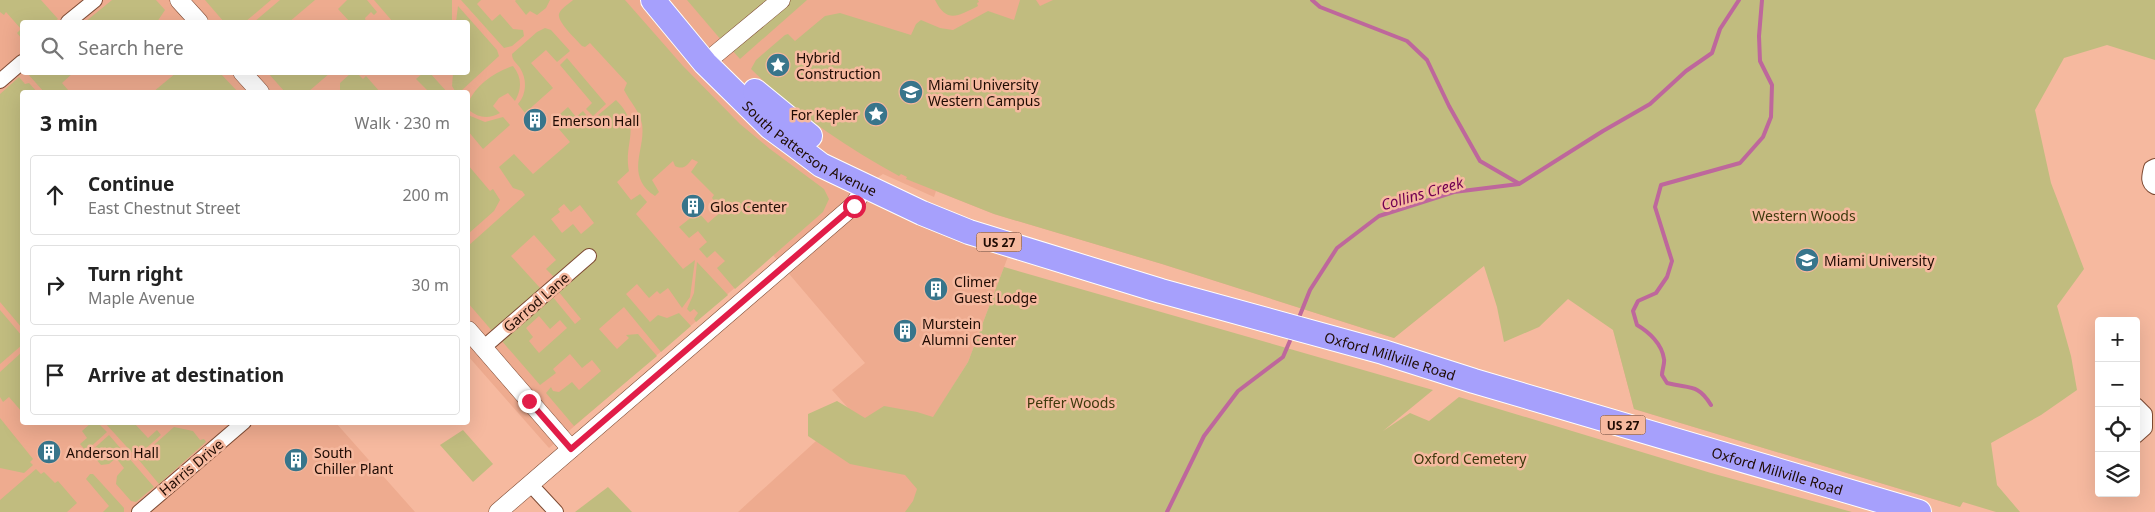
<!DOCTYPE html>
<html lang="en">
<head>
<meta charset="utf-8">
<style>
	:root { --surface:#fff; --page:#f2f2f2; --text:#222; --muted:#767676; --line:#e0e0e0 }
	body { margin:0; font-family:"Noto Sans",sans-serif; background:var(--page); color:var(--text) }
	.controls { position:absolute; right:15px; bottom:15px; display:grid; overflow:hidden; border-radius:5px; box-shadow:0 5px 20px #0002 }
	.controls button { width:45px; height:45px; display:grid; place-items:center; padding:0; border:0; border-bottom:1px solid var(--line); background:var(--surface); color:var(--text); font:25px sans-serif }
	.stop { position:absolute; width:15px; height:15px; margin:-11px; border:4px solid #e11d48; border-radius:50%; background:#fff }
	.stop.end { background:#e11d48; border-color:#fff; box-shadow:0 1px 5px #0008 }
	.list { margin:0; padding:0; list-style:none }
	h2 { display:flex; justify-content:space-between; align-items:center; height:65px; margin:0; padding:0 20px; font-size:21px }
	h2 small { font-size:16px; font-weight:400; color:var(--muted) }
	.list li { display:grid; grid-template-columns:32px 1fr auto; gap:15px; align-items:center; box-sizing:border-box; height:80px; margin:0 10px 10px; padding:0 10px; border:1px solid var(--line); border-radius:5px }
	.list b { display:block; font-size:19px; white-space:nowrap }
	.list p { margin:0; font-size:16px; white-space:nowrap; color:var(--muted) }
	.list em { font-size:16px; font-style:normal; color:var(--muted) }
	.icon { flex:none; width:28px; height:28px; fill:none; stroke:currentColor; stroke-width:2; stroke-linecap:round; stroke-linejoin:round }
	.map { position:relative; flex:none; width:2155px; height:512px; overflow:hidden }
	.search { position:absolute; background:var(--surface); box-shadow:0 5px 20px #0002; left:20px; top:20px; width:450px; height:55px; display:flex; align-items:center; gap:12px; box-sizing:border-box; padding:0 18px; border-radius:5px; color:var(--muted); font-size:19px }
	.panel { position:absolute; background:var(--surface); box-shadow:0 5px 20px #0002; left:20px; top:90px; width:450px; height:335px; border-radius:5px }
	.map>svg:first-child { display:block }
	.built { fill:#eeab8f; fill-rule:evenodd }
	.green { fill:#c1bc7f; fill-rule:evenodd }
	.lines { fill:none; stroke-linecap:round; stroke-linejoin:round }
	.stream { stroke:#be679c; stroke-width:4 }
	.minor-casing { stroke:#7e4a33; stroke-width:16 }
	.tertiary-casing { stroke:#7e4a33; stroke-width:19 }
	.trunk-casing { stroke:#fff; stroke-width:26 }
	.minor { stroke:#fff; stroke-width:14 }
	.tertiary { stroke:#fff; stroke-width:18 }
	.trunk { stroke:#a6a0fc; stroke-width:24 }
	.route { stroke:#e11d48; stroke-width:6 }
	.labels { text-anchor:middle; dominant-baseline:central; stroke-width:5; stroke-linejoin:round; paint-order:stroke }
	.shield { fill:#f6b99f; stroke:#603f32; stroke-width:1 }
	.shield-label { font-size:12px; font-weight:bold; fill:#1f0b03 }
	.poi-label { font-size:14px; fill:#1f0b03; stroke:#f6b99f; text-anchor:start }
	.street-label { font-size:14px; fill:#1f0b03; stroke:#f6b99f }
	.park-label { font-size:14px; fill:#3d390c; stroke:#f6b99f }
	.water-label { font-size:15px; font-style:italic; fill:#710052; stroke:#f6b99f }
</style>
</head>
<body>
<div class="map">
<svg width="2155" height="512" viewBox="0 0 2155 512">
	<rect width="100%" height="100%" fill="#f6b99f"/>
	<path class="built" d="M0,0H2155V53L2074,12L2017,121L1960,507L1634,409L1587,230L1535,224L1394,338L1162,264L994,214L936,191L934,197L883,174L866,185L1012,246L968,362L918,442L935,512H738L850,410L832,390L865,363L773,255L549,448L468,356V92H22V422L336,423L415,512H0ZM22,22H468V72H22Z"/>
	<g class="green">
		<polygon points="0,0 41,0 58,19 54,22 22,22 22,39 17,33 21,29 6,12 4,15 0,12"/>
		<polygon points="112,0 156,0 165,10 157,22 85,22"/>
		<polygon points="205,0 271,0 245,22 224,22"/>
		<polygon points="280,0 315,0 289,22 254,22"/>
		<polygon points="347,0 367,0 377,12 374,15 371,12 365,18 366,22 350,22 338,9"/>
		<polygon points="374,0 452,0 452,22 393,22"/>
		<polygon points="461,0 481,0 477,4 492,21 500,14 513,29 523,30 524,36 512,46 504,48"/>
		<polygon points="516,0 550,0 546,8 537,15 530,11 526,15 515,1"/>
		<path d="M573,0H625L683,66L740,124L770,149L824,189L829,199L823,212L735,289L717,268L725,261L715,251L707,258L699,249L707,242L698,231L689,238L679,227L698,212L708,223L723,210L712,198L714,195L691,172L698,162L692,159C687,166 683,170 675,166L673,161L652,180L659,192L655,196C624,175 646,150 642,124C639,110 630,102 624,90L627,83L590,43L585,47L582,46C577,40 557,22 559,14C561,8 569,4 573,0Z"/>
		<polygon points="687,0 774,0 722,41"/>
		<polygon points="790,0 807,0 740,59 731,49 733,47"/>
		<path d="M935,0H978L979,2L977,3L978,6C958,16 947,24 935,0Z"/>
		<path d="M1020,0H1036L1040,6L1053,0H2155V60L2107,45L2064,58L2035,110L2051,183L2084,269L2057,306L2071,356L2077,390L2041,415L1991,443L1997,485L2020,512H1996L1963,502L1960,507L1634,409L1613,330L1568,299L1539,327L1504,342L1497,307L1484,266L1394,338L1162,264L994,214L906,179L907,177L901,174L899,176C844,146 796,113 751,69L756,60L785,35L788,34L795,41L825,16L840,13L911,35L916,24L921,20L940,28L953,30L988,11L1014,20Z"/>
		<polygon points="458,6 497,50 499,56 462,90 455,91 452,86 453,73 468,72 468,22 456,22"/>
		<path d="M545,28L551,30L570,51L557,62L546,50L531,63L553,88L525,113L518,104C527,94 527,79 520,68C517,63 512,61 512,54L537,32Z"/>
		<polygon points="567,58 606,104 593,116 586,109 592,103 560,65"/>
		<path d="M513,66C522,77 522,89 515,101L508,93L499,98L493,106L500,113C489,119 479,118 470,111L468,103C476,85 494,72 513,66Z"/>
		<polygon points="27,73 28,72 73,73 62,83 68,90 65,92 44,92"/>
		<polygon points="176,73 220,73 238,92 153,92"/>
		<polygon points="268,73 330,72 330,73 308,92 285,92"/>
		<polygon points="351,73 357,73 363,79 366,76 380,92 340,92 340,83"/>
		<polygon points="423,73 430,73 447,92 429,92 416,79"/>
		<polygon points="19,77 25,84 29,83 37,92 22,92 22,328 0,302 0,94"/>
		<path d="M616,100C643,127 623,142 629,171L617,182L631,200L640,194L647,202L636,214L683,269L695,260L690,297L682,308L668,288L660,294L657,291L649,298L637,284L626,294L650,322L658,315L667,318L679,313L691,326L661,352L624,307L599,329L617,349L629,338L626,335L638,334L657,356L574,426L546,393L551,387L553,391L559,392L572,382L579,390L601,371L592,360L582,368L570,354L553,369L556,373L540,385L501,340L552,296L575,324L581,319L558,291L555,278L546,269L556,260L534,235L511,256L541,289L493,332L468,303V246L525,195L522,191L513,188L499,167L514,154L533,174L570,142L552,121L568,107L576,117L583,111L591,121ZM564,204L571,212L580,205L594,223L581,234L573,224L562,233L551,219L560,212L558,209ZM539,316L550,329L560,320L567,328L539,353L529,341L533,337L526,328Z"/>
		<polygon points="468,115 485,122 503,117 510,125 483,149 468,131"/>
		<polygon points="468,165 490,191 493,189 500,200 494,211 468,234"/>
		<polygon points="697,262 728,295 696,322 694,319 698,313 694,309 690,312 687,309 694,293"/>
		<polygon points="1004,267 1433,390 1383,431 1410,413 1429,421 1459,397 1711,473 1852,512 905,512 913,501 917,489 905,475 850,464 808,436 808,414 837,401 865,418 884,406 917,412 933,417 968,362"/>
		<polygon points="0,310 22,336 22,345 0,364"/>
		<polygon points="22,352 22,412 9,397 3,402 0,397 0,372"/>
		<polygon points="0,418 33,459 30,462 33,465 24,473 0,468"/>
		<polygon points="91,423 98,423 107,432 86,451 80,444 87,438 82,431"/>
		<polygon points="105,423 134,423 148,438 157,430 161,435 136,457"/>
		<polygon points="174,427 193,431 200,440 204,439 206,442 159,484 138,459"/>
		<polygon points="463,430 493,464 473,482 440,445"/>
		<polygon points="109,435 154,487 136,502 131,501 116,484 117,476 124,468 116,458 109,464 101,465 90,452"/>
		<polygon points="36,469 41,474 44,472 55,483 58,481 77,503 67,512 0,512 0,500"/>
		<polygon points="90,474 93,474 124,508 124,512 103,512 109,506 86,479"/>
		<polygon points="608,487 632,512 575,512"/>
	</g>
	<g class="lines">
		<g class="stream">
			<polyline points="1312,0 1320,7 1407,41 1427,60 1449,106 1480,161 1518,183"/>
			<polyline points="1298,320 1310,290 1337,248 1379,216 1454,192 1519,184 1603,131 1650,104 1686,71 1712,53 1720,29 1739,0"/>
			<path d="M1711,405C1698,383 1689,389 1667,383L1662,375C1662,370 1665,363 1664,359C1662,344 1649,332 1637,325L1633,311L1638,301L1656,293L1667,277L1672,261L1655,207L1661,185L1740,163L1763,137L1771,117L1772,85L1760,61L1759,36L1762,0"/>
			<polyline points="1167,512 1204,436 1238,391 1283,357 1292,336"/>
		</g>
		<g class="minor-casing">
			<g id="minor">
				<polyline points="68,22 95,0"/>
				<polyline points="0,81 22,62"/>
				<path d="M2155,166L2151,168C2149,176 2147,183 2155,187"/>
				<polyline points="483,348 589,256"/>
				<polyline points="2136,405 2145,414 2145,428 2136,436"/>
				<polyline points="530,484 556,512"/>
				<polyline points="139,512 244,422"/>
			</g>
		</g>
		<g class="tertiary-casing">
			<g id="tertiary">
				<polyline points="179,0 199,22"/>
				<polyline points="705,63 781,0"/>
				<polyline points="242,72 260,92"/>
				<polyline points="468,330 571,449"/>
				<polyline points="498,512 854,205 866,185"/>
			</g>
		</g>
		<g class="trunk-casing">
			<g id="trunk">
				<path id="s1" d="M653,0L705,63L770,127L796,146L821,165L922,213L969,232L1161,291L1383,352L1474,381L1919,512"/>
				<polyline points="755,91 810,136"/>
			</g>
		</g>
		<use href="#minor" class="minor"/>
		<use href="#tertiary" class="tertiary"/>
		<use href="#trunk" class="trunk"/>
	</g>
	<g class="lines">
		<polyline class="route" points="529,401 571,449 854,206"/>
	</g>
	<defs>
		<g id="sight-disc" transform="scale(1.25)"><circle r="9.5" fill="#38758b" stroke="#f6b99f"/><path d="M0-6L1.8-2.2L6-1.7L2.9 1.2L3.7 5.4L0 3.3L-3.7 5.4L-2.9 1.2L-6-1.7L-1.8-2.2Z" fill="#fff"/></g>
		<g id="university-disc" transform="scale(1.25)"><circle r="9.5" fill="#38758b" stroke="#f6b99f"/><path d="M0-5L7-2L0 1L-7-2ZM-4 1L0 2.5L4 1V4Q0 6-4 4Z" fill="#fff"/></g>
		<g id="building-disc" transform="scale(1.25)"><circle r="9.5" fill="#38758b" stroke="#f6b99f"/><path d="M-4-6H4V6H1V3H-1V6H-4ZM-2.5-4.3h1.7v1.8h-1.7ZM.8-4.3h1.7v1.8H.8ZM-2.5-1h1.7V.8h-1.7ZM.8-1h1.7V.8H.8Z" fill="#fff"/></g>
	</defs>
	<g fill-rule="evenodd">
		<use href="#sight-disc" x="778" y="65"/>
		<use href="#university-disc" x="911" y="92"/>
		<use href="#sight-disc" x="876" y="114"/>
		<use href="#building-disc" x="535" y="120"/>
		<use href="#building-disc" x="693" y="206"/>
		<use href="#university-disc" x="1807" y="260"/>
		<use href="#building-disc" x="936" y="289"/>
		<use href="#building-disc" x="905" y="331"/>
		<use href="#building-disc" x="49" y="452"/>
		<use href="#building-disc" x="296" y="460"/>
	</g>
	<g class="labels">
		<g class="shield">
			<rect x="976.5" y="232.5" width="45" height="19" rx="4"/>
			<rect x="1600.5" y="415.5" width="45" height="19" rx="4"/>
		</g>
		<g class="shield-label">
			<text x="999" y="242">US 27</text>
			<text x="1623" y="425">US 27</text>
		</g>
		<g class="poi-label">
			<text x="796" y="57">Hybrid<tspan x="796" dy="16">Construction</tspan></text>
			<text x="928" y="84">Miami University<tspan x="928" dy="16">Western Campus</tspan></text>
			<text x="858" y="114" text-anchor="end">For Kepler</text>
			<text x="552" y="120">Emerson Hall</text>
			<text x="710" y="206">Glos Center</text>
			<text x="1824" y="260">Miami University</text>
			<text x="954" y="281">Climer<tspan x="954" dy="16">Guest Lodge</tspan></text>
			<text x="922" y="323">Murstein<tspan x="922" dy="16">Alumni Center</tspan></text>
			<text x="66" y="452">Anderson Hall</text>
			<text x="314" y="452">South<tspan x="314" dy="16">Chiller Plant</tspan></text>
		</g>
		<g class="street-label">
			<text stroke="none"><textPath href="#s1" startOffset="218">South Patterson Avenue</textPath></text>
			<text transform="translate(536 302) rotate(-41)">Garrod Lane</text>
			<text stroke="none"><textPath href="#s1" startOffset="838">Oxford Millville Road</textPath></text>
			<text transform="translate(191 467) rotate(-40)">Harris Drive</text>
			<text stroke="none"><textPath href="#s1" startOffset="1242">Oxford Millville Road</textPath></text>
		</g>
		<g class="park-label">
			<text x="1804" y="215">Western Woods</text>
			<text x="1071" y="402">Peffer Woods</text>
			<text x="1470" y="458">Oxford Cemetery</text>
		</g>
		<g class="water-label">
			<text transform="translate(1422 193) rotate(-16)">Collins Creek</text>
		</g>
	</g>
</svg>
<div class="controls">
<button>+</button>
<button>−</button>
<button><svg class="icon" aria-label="locate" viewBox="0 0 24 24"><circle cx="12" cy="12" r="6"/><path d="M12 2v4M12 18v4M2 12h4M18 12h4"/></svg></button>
<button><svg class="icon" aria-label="layers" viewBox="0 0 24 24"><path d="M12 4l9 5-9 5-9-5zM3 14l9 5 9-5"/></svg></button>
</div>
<div class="stop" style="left:854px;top:206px"></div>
<div class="stop end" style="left:529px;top:401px"></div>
<div class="search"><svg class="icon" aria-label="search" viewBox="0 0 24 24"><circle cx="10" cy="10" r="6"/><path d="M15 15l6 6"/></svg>Search here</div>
<section class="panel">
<h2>3 min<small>Walk · 230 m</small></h2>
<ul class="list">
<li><svg class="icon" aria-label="ahead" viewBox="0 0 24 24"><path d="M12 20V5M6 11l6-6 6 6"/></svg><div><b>Continue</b><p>East Chestnut Street</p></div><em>200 m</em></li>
<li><svg class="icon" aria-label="right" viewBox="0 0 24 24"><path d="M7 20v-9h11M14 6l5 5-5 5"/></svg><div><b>Turn right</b><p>Maple Avenue</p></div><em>30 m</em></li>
<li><svg class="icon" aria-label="arrive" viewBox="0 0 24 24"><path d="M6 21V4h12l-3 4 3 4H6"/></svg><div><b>Arrive at destination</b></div></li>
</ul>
</section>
</div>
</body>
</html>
